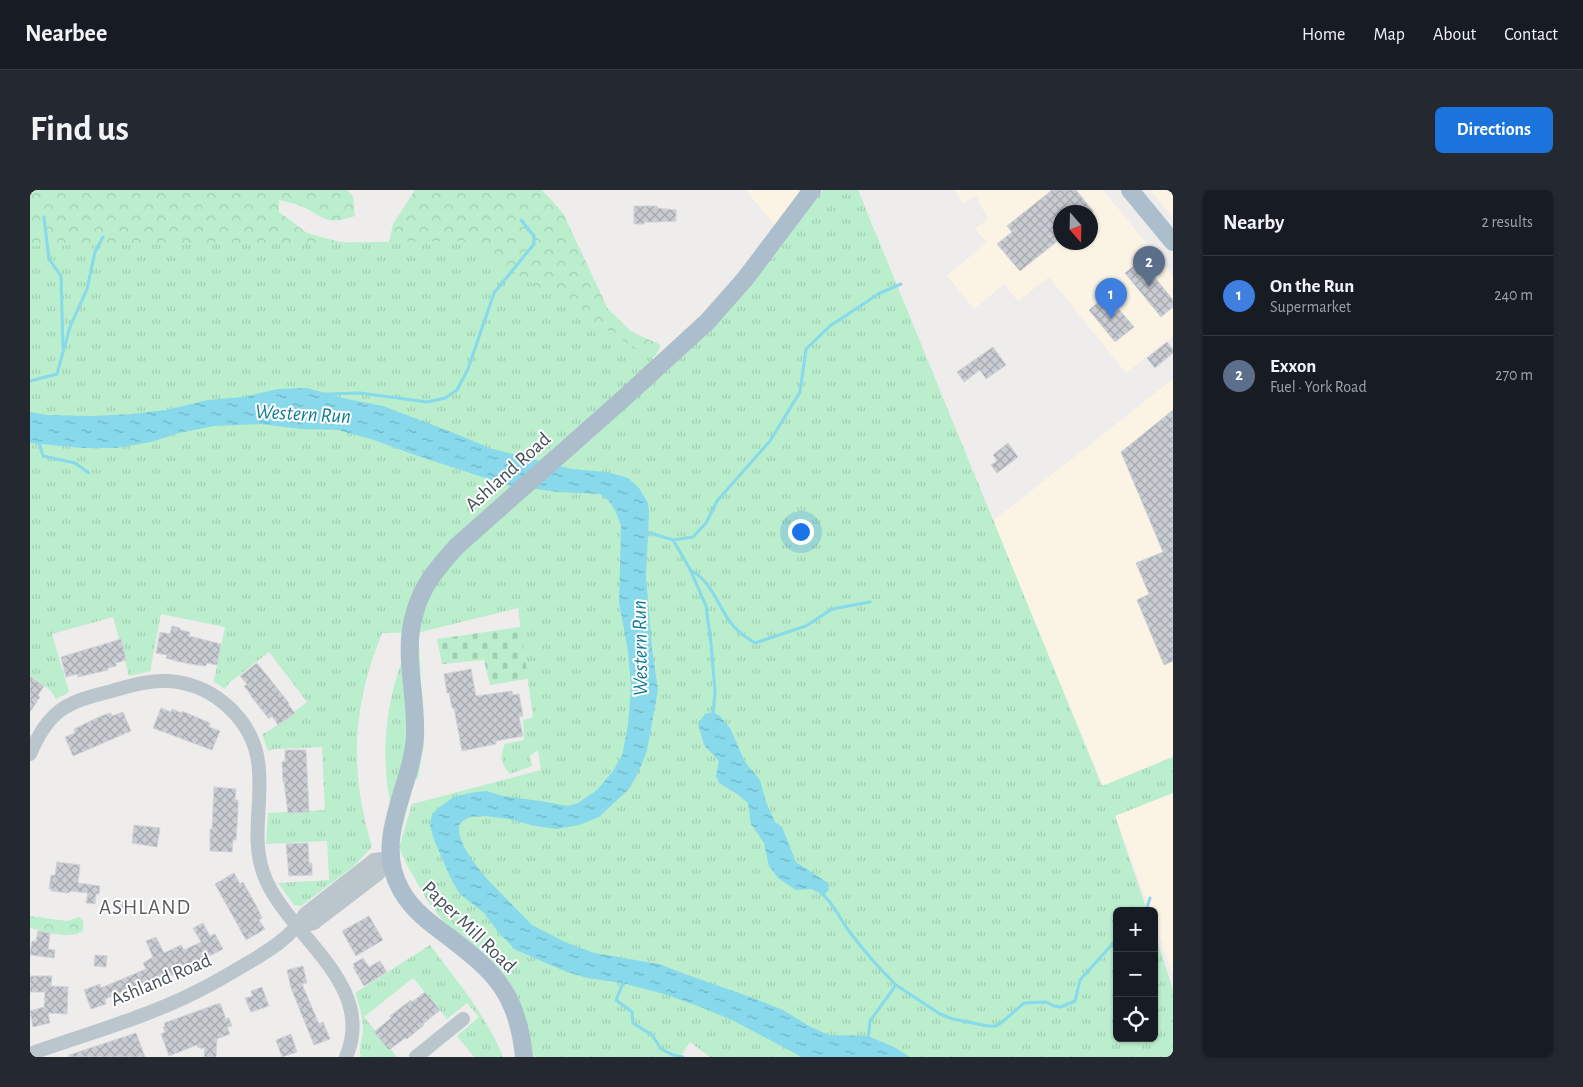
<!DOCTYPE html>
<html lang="en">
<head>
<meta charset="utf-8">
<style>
	:root { --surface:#171b24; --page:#242831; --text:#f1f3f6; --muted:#9ea1a6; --line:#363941; --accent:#1a74dc }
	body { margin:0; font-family:"Alegreya Sans",sans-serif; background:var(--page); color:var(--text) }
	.controls { position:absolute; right:15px; bottom:15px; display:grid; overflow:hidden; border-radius:8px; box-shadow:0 1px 4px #0004 }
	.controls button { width:45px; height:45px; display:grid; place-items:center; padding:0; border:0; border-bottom:1px solid var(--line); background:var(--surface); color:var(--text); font:25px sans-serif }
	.compass { position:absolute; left:1023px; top:15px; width:45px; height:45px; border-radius:50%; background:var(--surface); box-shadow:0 1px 4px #0004; rotate:160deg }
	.you { position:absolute; left:770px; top:341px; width:18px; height:18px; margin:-12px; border:4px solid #fff; border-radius:50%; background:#1a73e8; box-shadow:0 0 0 8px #1a73e833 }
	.badge { display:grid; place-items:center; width:32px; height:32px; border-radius:50%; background:var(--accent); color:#fff; font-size:16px; font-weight:700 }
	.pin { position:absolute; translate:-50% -41px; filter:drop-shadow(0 1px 2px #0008) }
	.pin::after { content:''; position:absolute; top:26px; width:18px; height:15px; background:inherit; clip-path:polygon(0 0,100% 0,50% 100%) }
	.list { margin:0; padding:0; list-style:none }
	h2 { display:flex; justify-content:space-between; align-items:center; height:65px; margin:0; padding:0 20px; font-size:21px }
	h2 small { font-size:16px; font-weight:400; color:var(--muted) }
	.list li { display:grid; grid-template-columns:32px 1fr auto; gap:15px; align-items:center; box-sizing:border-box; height:80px; padding:0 20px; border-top:1px solid var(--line) }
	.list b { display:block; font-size:19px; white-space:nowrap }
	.list p { margin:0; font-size:16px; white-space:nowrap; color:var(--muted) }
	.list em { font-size:16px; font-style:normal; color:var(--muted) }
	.icon { flex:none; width:28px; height:28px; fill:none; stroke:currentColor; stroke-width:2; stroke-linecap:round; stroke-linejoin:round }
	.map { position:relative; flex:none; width:1143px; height:867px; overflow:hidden; border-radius:8px }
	header { display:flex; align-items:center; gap:30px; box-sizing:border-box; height:70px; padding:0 25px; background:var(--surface); border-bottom:1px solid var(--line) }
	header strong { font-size:24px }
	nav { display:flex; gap:28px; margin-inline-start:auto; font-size:18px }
	.intro { display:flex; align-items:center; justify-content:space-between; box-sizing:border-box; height:120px; padding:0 30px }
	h1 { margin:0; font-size:35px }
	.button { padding:12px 22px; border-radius:8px; background:var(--accent); color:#fff; font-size:18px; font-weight:700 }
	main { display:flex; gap:30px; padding:0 30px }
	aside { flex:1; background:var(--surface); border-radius:8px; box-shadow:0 1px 4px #0004 }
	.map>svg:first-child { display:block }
	.commercial { fill:#fbf4e4; fill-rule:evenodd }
	.forest { fill:url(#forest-crowns) }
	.cemetery { fill:url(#cemetery-stones) }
	.park { fill:url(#park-tufts) }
	.water { fill:url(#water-ripples) }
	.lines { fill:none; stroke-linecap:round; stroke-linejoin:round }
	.stream { stroke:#87d9eb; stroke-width:3 }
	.building { fill:url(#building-cross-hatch); stroke:#d0d3d8 }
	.minor { stroke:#bbc5cc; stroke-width:14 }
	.major { stroke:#acbdcc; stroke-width:18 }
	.labels { text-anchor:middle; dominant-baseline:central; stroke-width:4; stroke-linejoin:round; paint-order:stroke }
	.street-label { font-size:20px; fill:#45505a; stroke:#fff }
	.water-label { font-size:21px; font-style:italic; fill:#0d7d96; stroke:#fff }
	.neighbourhood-label { font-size:21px; letter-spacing:1px; fill:#595d61; stroke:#fff }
</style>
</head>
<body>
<header>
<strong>Nearbee</strong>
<nav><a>Home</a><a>Map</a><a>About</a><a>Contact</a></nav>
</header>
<div class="intro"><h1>Find us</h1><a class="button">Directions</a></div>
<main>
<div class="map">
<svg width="1143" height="867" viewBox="0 0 1143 867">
	<defs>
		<pattern id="forest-crowns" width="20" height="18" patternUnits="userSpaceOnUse" patternTransform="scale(1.25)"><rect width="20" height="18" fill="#baeecd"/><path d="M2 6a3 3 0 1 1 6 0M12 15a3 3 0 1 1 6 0" fill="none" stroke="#a1ceb2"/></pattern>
		<pattern id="cemetery-stones" width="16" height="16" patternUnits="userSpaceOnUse" patternTransform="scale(1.25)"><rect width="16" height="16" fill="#baeecd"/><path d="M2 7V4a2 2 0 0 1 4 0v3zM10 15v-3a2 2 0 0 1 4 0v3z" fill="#a1ceb2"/></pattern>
		<pattern id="park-tufts" width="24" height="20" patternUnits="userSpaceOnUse" patternTransform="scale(1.25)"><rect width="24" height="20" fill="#baeecd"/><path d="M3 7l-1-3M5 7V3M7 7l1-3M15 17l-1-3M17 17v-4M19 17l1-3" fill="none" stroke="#a1ceb2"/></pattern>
		<pattern id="water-ripples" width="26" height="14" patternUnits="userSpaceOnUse" patternTransform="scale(1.25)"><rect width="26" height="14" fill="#87d9eb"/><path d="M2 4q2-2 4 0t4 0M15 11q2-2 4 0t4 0" fill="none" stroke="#70b2c1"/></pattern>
		<pattern id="building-cross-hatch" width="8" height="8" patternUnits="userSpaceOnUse" patternTransform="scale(1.25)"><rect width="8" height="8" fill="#c9ccd2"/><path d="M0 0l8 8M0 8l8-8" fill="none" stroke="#a5a8ad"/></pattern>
	</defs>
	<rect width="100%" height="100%" fill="#efecec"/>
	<g class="commercial">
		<polygon points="716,0 774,0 746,37"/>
		<path d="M924,0H1073L1143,86V146L1096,183L1019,87L988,111L974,94L944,119L917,85L957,53L945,39L958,29L946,6L933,13ZM1030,22H1060V52H1030Z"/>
		<polygon points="1120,0 1143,0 1143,28"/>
		<polygon points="1143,189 1143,566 1073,596 963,331"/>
		<polygon points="1143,603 1143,785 1124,732 1124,721 1120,721 1085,625"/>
	</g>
	<g class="forest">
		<path d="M0,0H317L323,6L325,26C293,36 296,27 269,15C263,13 255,12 249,10V22L277,43L324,56L359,53L363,34L385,0H512L533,23L578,119L602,142L631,155L626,165L556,224L0,222Z"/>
		<path d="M0,726L37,731L49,727C55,730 54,737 52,742C37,749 15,742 0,738Z"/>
	</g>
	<polygon class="cemetery" points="497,436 509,487 460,495 454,470 412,474 407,449"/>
	<g class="park">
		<path d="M793,0H828L1072,596L1143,567V603L1085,626L1117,721H1087V848H1124V741L1143,800V867H680L660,852L650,867H504L496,841L397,710L378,677L369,658L382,614L511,580L508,560L500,566L502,576L480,584C471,575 469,566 475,554L494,550L493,530L503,527L488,418L387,443H352C322,517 319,580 342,657L324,676L271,716L264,715L248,693L299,690L297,651L236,654L238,623L295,620L292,557L245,559L238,561L232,544L239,541L277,512L239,462L199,493L195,499L183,491L185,486L195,437L131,424L121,476V481L99,486L83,427L22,444L39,502L26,509L21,501L0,485V56L435,51L636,177Z"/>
		<path d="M380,451L389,454L394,552L388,589H374L363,628C349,565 354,510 380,451Z"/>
		<path d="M400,755C426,790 457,826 473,867H444L427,846L449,827L437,813L417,829L383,788L334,827L367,867H331C328,858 333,848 333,839C333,826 329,815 325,803Z"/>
	</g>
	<g class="water">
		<polygon points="277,198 313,208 353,216 429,245 459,258 541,279 577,282 598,288 609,298 618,313 619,324 616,386 622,459 628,499 617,561 608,583 599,599 569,627 549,635 527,639 505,636 479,629 455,626 440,627 434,630 429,635 429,643 433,655 442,670 457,689 502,735 535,752 564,763 629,774 655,784 723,808 753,820 779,836 799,845 838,846 864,857 880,867 772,867 702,830 668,816 634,804 592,793 557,788 537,782 486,760 469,743 454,723 430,704 422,691 404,650 400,635 402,624 411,616 424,607 440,603 456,601 473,606 510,611 538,616 548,613 567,600 583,581 592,566 598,535 601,496 598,461 589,412 591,336 586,322 579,311 570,304 528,302 477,295 385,265 344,250 308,240 270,239 231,234 184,236 149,243 121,252 86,258 52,258 0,253 0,222 17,225 63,226 101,224 136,220 178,210 213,207 248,199"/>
		<polygon points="683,522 690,526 700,538 715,572 730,590 736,612 745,632 752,637 766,672 798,693 799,700 794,705 781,699 766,700 748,688 739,676 734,653 721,634 718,613 707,604 689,593 686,586 689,571 674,555 668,534 675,524"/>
	</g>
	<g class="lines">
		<g class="stream">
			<polyline points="14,27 19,69 31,86 33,158"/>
			<polyline points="0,191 27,184 40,137 57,99 65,62 73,47"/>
			<polyline points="295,204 330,203 397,212 415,208 427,200 438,179 464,103 504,54 504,46 491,30"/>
			<polyline points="9,252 13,266 45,273 59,283"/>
			<polyline points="617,342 643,350 660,379 676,416 681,453 685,502 683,525"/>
			<polyline points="643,350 663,347 676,333 687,311 740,251 770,202 776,159 800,136 850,103 871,94"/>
			<path d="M660,380C681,390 688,416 701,433C707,442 716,447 725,453L776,436L802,419L840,412"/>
			<path d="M791,703C804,713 809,728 819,741C833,760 849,778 866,795"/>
			<polyline points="1116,721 1120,708"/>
			<polyline points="594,791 586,810 602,822 603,833 622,845 631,859 643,865 653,867"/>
			<polyline points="838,850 840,831 866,795 910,824 923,829 958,836 966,836 972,832 994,813 1016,812 1024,816 1031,817 1045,811 1050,790 1087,749"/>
		</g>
	</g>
	<g class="building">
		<polygon points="1022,0 1046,0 1064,22 1030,22 1030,49 990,81 967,54 982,42 977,36"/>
		<polygon points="604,16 627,16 627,18 646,20 646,31 626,32 614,32 614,34 604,34"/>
		<polygon points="1111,70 1143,110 1143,117 1131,127 1095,83"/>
		<polygon points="1077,105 1104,137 1085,152 1059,120"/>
		<polygon points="1137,152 1143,160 1143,163 1125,178 1117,168"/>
		<polygon points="963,157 976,175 956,189 950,180 934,192 927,182"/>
		<polygon points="1143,220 1143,471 1134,475 1107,410 1119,404 1106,373 1133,362 1091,262"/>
		<polygon points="978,253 988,267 967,283 961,275 967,271 963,265"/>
		<polygon points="142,436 150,438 150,440 160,442 159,446 191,454 187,475 177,473 176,476 166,475 146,471 136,468 137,465 126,463 130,442 140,444"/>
		<polygon points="91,449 96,470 86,473 86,476 78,478 78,480 48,487 47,484 36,487 31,467"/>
		<polygon points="227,473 259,513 258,514 265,523 248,535 242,526 239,529 220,505 221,505 214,496 217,494 210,486"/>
		<polygon points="441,479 446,506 482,501 483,505 489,504 493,526 489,527 493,546 466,551 466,554 432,561 424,518 422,518 419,503 417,503 414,484"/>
		<polygon points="0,486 14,496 8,505 10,507 0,522"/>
		<polygon points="131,518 141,522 142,519 152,523 152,521 180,533 179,537 190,541 182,560 123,538"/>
		<polygon points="93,522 101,541 43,566 35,547 45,543 44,539 71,526 81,523 82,526"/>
		<polygon points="255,560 276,560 279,622 258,623 254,592 253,592 252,572 255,571"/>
		<polygon points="184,597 206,599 205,610 208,610 208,620 206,650 203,650 202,662 180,661 180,639 182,639"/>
		<polygon points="104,635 130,638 127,657 102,653"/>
		<polygon points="278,653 279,673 282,673 282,685 259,686 256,654"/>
		<polygon points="27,672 50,675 48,693 70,696 69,704 66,704 65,714 56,713 58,703 40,701 39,703 21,701 22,699 19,699 21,685 25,685"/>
		<polygon points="204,683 210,694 213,692 228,719 232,728 229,730 235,739 216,750 185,694"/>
		<polygon points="85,710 94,711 94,719 84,718"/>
		<polygon points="339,726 353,750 326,766 312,741"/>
		<polygon points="173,733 180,746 185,744 193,759 139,787 96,804 95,801 75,809 76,814 61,819 54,800 70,794 71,798 116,779 113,773 123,767 116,751 126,747 134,763 151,755 154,760 171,752 163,738"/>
		<polygon points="8,741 20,743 18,759 25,760 24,768 0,765 2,751 6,751"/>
		<polygon points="65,765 77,766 76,777 64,776"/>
		<polygon points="333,768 339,777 350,771 357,782 334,796 323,777 325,776 323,774"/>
		<polygon points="273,776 277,793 272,794 289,834 293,832 300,849 284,855 261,798 257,780"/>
		<polygon points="0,786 22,786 21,796 38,797 37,824 18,823 20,833 3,837 0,821 14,817 15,802 0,802"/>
		<polygon points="232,797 239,816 221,822 215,808 223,806 221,801"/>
		<polygon points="395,802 410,820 393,834 394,835 377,849 375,848 359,860 344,842 361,828 360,826 381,810 382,812"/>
		<polygon points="190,813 196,829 199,828 202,836 197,837 200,844 187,849 186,867 174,867 175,857 171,859 170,857 168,858 167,855 139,866 131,844 135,842 133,837 135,836 134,833"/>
		<polygon points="106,843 115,867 39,867 39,865"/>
		<polygon points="261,844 267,862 252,867 246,850"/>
	</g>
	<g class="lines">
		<g class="minor">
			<path d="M0,564C19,519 37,512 82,501C100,496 119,490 138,491C186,494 227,533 229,581C232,620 220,653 236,690C261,747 347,795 316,867"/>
			<polyline points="268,737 284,733 348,684 360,668"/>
			<path d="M0,864C53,845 114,828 164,803C180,795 196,786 211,777C235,763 262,748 275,724L344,670L360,668"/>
			<polyline points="386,867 433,829"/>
		</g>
		<g class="major">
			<polyline points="1100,0 1143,52"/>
			<path d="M494,867C488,805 466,783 419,747C401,734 382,720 371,700C342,649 382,598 385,546C387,504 372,463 385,422C392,395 409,376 427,356L594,208L677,132L715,89L782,0"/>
		</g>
	</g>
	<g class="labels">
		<g class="street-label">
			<text transform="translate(478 282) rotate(-42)">Ashland Road</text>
			<text transform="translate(439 737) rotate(44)">Paper Mill Road</text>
			<text transform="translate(131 790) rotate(-23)">Ashland Road</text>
		</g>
		<g class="water-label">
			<text transform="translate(273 224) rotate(3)">Western Run</text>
			<text transform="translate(610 458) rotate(-91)">Western Run</text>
		</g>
		<g class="neighbourhood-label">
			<text x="115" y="717">ASHLAND</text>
		</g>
	</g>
</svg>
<div class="controls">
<button>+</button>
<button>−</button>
<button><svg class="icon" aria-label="locate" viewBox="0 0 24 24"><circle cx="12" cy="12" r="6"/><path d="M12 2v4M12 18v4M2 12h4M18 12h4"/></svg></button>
</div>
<svg class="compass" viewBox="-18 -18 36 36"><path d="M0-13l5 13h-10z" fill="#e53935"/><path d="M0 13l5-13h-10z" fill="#9ea1a6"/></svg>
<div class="you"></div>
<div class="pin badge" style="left:1081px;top:129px;background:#3f7fe0">1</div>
<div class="pin badge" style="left:1119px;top:97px;background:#5c6f8a">2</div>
</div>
<aside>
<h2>Nearby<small>2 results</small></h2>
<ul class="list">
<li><span class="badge" style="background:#3f7fe0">1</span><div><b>On the Run</b><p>Supermarket</p></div><em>240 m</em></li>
<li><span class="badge" style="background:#5c6f8a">2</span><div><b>Exxon</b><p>Fuel · York Road</p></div><em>270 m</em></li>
</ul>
</aside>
</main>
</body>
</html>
